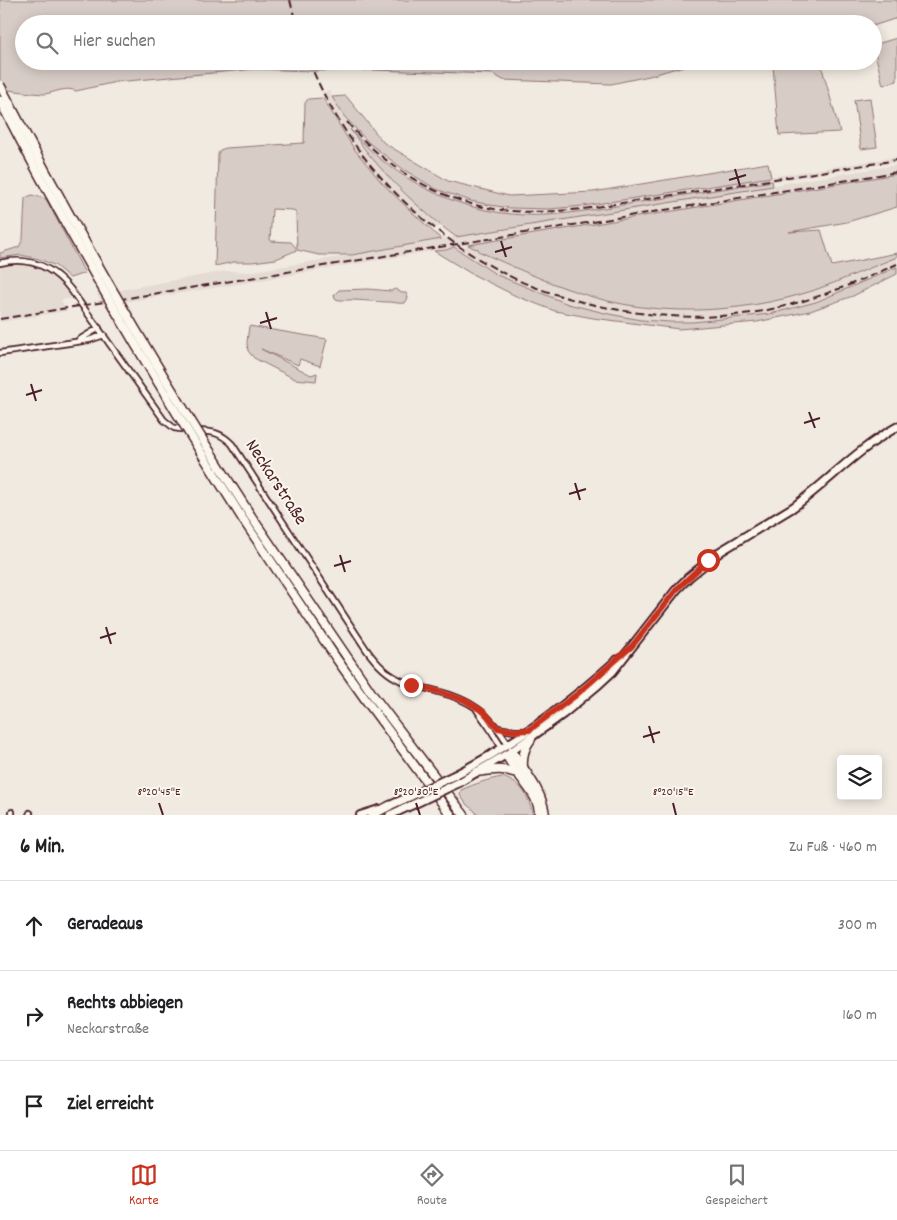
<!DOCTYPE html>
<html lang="de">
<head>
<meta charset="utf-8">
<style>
	:root { --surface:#fff; --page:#f2f2f2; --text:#202124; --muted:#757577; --line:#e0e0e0; --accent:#c8321e }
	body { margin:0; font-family:Dekko,sans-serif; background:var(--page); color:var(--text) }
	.controls { position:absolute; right:15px; bottom:15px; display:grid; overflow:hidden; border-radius:5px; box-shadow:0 2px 12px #0003 }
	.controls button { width:45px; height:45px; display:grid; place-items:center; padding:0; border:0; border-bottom:1px solid var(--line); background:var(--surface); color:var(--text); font:25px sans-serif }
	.stop { position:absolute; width:15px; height:15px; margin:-11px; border:4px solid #c8321e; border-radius:50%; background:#fff }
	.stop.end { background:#c8321e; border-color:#fff; box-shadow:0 1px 5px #0008 }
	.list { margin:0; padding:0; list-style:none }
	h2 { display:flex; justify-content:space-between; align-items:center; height:65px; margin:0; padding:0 20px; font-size:21px }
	h2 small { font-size:16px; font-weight:400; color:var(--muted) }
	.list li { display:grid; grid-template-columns:32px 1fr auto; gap:15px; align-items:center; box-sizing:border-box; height:90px; padding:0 20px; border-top:1px solid var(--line) }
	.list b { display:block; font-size:19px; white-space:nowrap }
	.list p { margin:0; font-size:16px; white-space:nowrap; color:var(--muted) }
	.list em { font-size:16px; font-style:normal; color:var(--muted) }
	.icon { flex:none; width:28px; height:28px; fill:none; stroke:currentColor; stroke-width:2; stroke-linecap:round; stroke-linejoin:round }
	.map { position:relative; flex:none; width:897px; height:815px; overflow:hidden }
	.search { position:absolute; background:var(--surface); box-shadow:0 2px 12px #0003; left:15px; right:15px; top:15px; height:55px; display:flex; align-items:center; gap:12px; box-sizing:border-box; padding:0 18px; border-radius:28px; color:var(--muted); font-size:19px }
	.sheet { height:335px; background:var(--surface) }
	nav { display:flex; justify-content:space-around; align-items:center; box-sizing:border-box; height:70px; border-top:1px solid var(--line); background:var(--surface); font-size:14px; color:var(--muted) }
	nav a { display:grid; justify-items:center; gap:2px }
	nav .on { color:var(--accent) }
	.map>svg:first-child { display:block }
	.built { fill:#e4dbd2 }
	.green { fill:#d8ccc6; stroke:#917678; fill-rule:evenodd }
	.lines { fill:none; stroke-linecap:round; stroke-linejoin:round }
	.street-casing { stroke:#4a1f2b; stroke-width:8 }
	.secondary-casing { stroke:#4a1f2b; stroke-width:10 }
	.primary-casing { stroke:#4a1f2b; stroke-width:11 }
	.highway-casing { stroke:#4a1f2b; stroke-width:11 }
	.street { stroke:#fbf7ec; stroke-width:4.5 }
	.secondary { stroke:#fbf7ec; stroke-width:6 }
	.primary { stroke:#fbf7ec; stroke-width:7 }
	.highway { stroke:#fbf7ec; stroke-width:8 }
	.rail { stroke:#4a1f2b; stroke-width:2; stroke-dasharray:8 4; stroke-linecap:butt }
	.primary-bridge-casing { stroke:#4a1f2b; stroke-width:11; stroke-linecap:butt }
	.highway-bridge-casing { stroke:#4a1f2b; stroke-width:11; stroke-linecap:butt }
	.primary-bridge { stroke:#fbf7ec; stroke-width:7 }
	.highway-bridge { stroke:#fbf7ec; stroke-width:8 }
	.route { stroke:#c8321e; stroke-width:6 }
	.ticks { fill:none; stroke:#4a1f2b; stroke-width:2 }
	.labels { text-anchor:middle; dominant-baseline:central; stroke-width:4; stroke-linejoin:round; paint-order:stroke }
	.street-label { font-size:19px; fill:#4a1f2b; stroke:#fbf7ec }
	.ticks-label { font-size:12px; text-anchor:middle; fill:#4a1f2b; stroke:#fbf7ec; stroke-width:4; stroke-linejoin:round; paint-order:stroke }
</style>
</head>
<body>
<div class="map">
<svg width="897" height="815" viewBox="0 0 897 815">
	<rect width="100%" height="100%" fill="#f0eae0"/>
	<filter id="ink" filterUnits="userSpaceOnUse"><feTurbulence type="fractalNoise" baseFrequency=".02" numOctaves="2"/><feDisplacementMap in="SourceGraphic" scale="10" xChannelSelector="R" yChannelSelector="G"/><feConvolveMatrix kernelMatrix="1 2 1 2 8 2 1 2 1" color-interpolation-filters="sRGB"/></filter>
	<g filter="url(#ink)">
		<g class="built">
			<polygon points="329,91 344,116 354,127 369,143 403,169 436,189 454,195 471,201 510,208 549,209 583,206 897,157 897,162 584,211 547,215 525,215 487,211 469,207 434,193 416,184 379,158 352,132 361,146 390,178 441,226 430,229 414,214 383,184 354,149 321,93"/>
			<polygon points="897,165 897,174 469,245 476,249 477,248 479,250 478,251 539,278 581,294 609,301 692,310 731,308 768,302 808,292 848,278 897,257 897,267 890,270 816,302 770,314 693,322 641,320 609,314 568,304 497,275 462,251 467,245 226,286 104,305 97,294 227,271 248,272 352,255 441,239"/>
			<polygon points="19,264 31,266 43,270 53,276 72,298 61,300 67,311 0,322 0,267"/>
		</g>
		<g class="green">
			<path d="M0,0H897V18L873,26V24H24V61H701L649,76L611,84L503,80L493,74L373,70L310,71L255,69L116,82L76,91C66,86 54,93 44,94C40,94 36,93 32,93C30,92 27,93 24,92C16,91 8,90 0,89Z"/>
			<polygon points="897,38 897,81 883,85 873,45"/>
			<polygon points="787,61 820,61 840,132 779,135 773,66"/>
			<polygon points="346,96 384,143 448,181 509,196 593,192 768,163 771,177 583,206 549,209 510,208 490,205 471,201 436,189 403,169 369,143 344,116 332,97"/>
			<path d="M323,98L354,149L383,184L414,214L441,239L352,255H319L297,250L276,259L252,262H234L215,266L218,154L220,150L226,148L304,143L305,103L308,99ZM272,209L293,210L296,213L297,249L291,242L270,241Z"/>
			<polygon points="870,98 877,147 861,149 854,100"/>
			<path d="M350,129C359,139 369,149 379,158C428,197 484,218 547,215C576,213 605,208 634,203C680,196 726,188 772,181L773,186L456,237C417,208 377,169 350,129Z"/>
			<path d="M897,174V207L847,222L789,232L821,230L832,266L897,253V257C869,268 841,281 812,291C739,314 654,318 580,293C545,282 512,266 478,251L479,250L477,248L476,249L468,245Z"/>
			<polygon points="32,195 46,199 85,273 70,278 56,266 39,259 21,255 0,258 0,253 19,247 23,239 25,198"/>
			<polygon points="454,247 497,275 568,304 609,314 641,320 670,322 693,322 770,314 816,302 897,267 897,274 853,296 810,311 757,322 679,329 593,318 555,311 516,296 470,273 434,251 446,250"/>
			<path d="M368,289L391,291L395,289L402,293H406L408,298L405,303C399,304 394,302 389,302C373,302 356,299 340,300L335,299L334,295L339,290Z"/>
			<polygon points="249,326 327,339 320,366 300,359 298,365 261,349 311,375 317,373 316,381 295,379 254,358 248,351 247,342"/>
			<path d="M503,777C524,786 527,793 533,815H477L475,811L467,805L460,795L461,790C475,784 488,779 503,777Z"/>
		</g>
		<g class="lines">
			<g class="street-casing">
				<g id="street">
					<path d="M0,263C29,256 53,267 71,290L164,420L174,428L187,430"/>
					<polyline points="79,340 99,328"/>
					<polyline points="0,353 89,340 104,335"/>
					<path d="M197,431C213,432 220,432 232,444L362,643C371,657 381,670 396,678C409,686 423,687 436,691C472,700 489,713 508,744"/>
					<polyline points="477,710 489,727 502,748"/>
					<polyline points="498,728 514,731 526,731"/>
					<polyline points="12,815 12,812"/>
					<polyline points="29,815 30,813"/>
				</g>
			</g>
			<g class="secondary-casing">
				<polyline id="secondary" points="360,815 379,809"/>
			</g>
			<g class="primary-casing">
				<g id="primary">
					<path d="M455,775C514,745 568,704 617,660"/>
					<path d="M460,782L512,751L563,714L599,684L612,672L677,589L689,577L721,551L792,508C828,482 857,449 897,427"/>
					<polyline points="389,806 411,796"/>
					<polyline points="390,815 416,803"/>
				</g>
			</g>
			<g class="highway-casing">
				<g id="highway">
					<polyline points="251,516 375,698 464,815"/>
					<polyline points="244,521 336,658 368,703 451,815"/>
					<path d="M512,751C525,772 542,790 545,815"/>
					<path d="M506,755C510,761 513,767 517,772C526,786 539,797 539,815"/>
					<path d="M523,767C522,756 524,748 531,739"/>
					<path d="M477,772C492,770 503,768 517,773"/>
					<polyline points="372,815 389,806"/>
				</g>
			</g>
			<use href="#street" class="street"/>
			<use href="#secondary" class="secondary"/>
			<use href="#primary" class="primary"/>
			<use href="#highway" class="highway"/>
			<g class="rail">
				<polyline points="290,0 296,24"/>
				<path d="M309,61C344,150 414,225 498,270C524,285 553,294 582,302C639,316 693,321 751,313C802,305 850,286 897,264"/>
				<path d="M347,122C387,170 447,206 511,211C535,213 559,211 583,209L897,160"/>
				<polyline points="0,319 897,172"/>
			</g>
			<g class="primary-bridge-casing">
				<g id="primary-bridge">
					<polyline points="411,796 455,775"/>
					<polyline points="416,803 460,782"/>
				</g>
			</g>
			<g class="highway-bridge-casing">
				<g id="highway-bridge">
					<path d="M0,85C76,233 161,376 251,516"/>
					<path d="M0,101C74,245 157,384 244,521"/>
				</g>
			</g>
			<use href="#primary-bridge" class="primary-bridge"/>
			<use href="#highway-bridge" class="highway-bridge"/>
		</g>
	</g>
	<g class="lines" filter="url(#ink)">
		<polyline class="route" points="411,685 437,691 464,700 484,712 498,728 514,731 529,730 576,695 632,646 677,589 708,560"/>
	</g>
	<path class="ticks" d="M735,169L740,186M729,180L746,175M501,241L506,257M495,252L512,247M266,312L271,329M260,323L277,318M31,384L36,401M26,395L42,390M809,412L815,428M804,423L820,418M575,483L580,500M569,494L586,489M340,555L345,572M334,566L351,561M106,627L111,644M100,638L116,633M649,726L654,743M643,737L660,732M159,803L163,815M416,803L420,815M673,803L676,815"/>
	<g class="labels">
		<g class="street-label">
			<text transform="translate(275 483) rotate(57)">Neckarstraße</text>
		</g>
	</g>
	<g class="ticks-label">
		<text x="159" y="795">8°20'45"E</text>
		<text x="416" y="795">8°20'30"E</text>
		<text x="673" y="795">8°20'15"E</text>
	</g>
</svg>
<div class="controls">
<button><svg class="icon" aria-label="layers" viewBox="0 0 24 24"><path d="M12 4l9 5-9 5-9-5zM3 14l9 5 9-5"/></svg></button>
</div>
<div class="stop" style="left:708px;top:560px"></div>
<div class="stop end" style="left:411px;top:685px"></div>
<div class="search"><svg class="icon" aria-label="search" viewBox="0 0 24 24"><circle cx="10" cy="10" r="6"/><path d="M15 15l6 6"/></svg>Hier suchen</div>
</div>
<section class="sheet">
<h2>6 Min.<small>Zu Fuß · 460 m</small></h2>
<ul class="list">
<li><svg class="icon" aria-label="ahead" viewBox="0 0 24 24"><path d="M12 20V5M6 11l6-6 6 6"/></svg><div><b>Geradeaus</b></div><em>300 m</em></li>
<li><svg class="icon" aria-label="right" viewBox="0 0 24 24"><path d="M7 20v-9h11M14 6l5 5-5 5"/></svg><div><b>Rechts abbiegen</b><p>Neckarstraße</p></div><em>160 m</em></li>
<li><svg class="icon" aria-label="arrive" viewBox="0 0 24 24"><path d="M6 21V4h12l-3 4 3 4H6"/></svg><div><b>Ziel erreicht</b></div></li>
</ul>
</section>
<nav>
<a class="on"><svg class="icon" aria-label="map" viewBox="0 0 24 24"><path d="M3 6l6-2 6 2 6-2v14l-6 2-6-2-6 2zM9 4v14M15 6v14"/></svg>Karte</a>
<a><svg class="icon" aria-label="directions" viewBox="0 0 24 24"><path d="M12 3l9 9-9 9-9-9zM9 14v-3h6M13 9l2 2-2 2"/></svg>Route</a>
<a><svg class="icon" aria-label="saved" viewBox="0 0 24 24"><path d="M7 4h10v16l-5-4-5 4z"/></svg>Gespeichert</a>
</nav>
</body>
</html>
